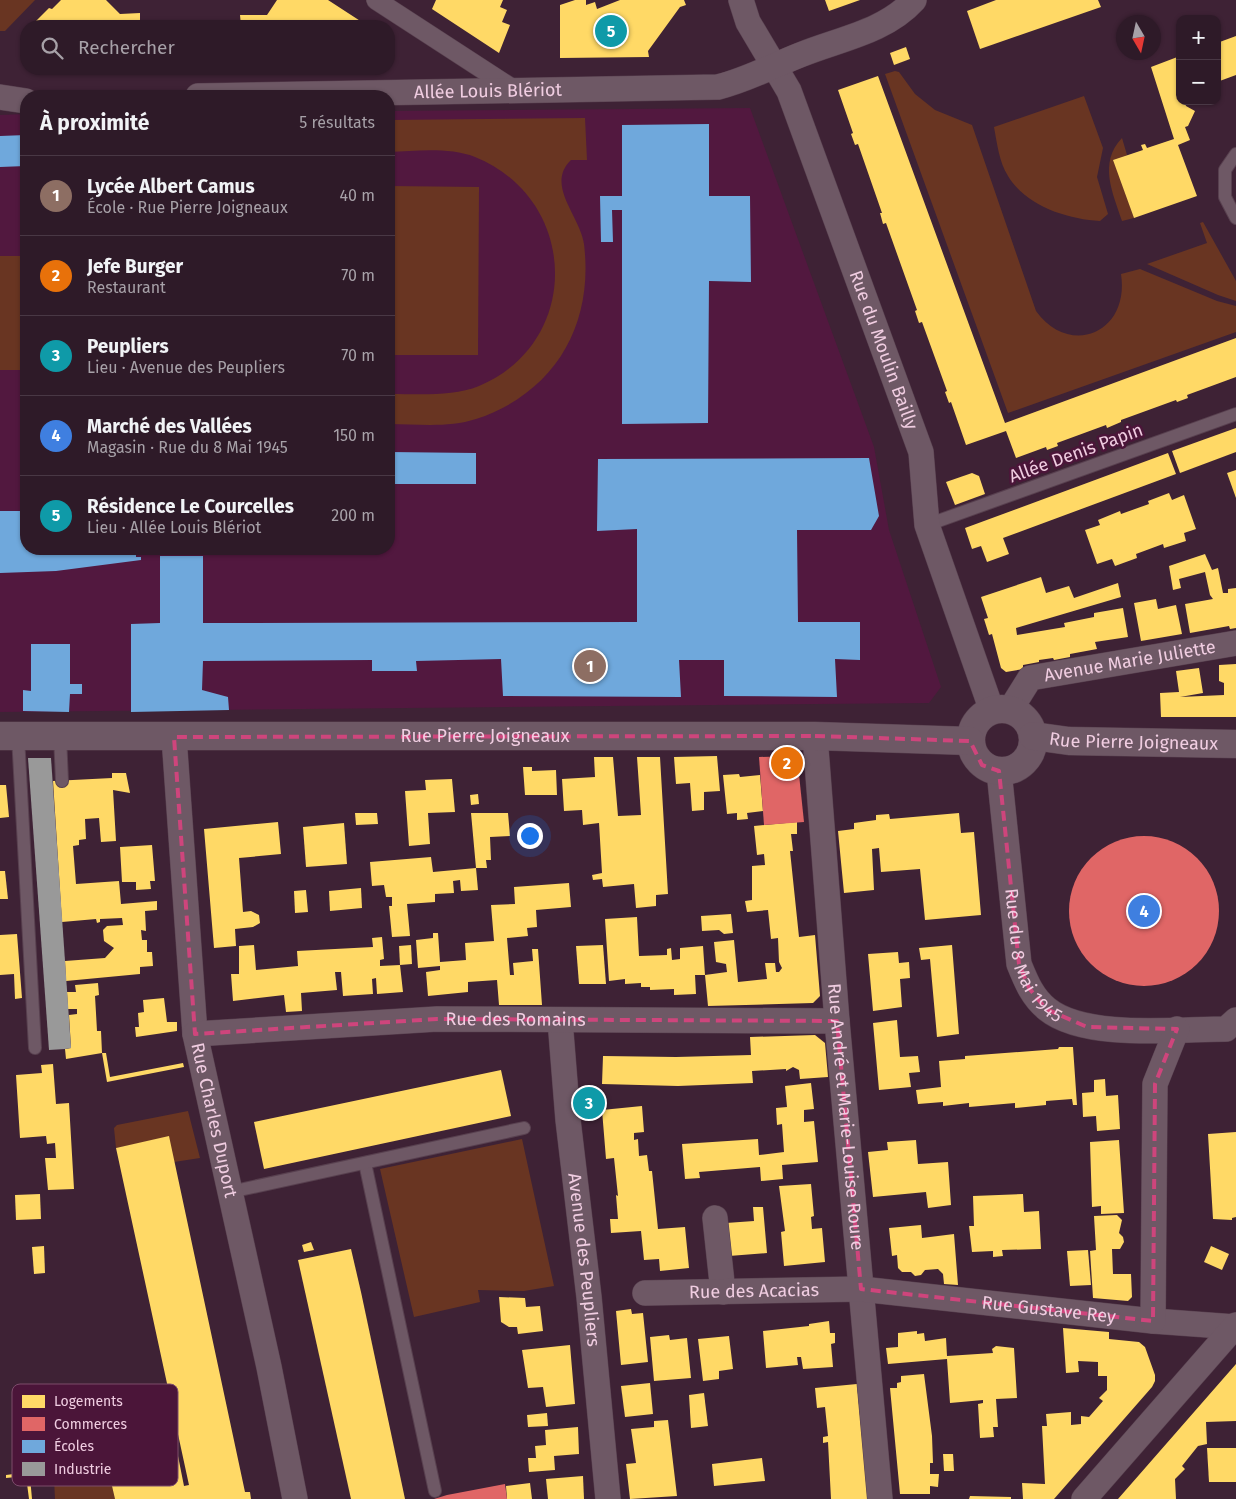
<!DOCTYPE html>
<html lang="fr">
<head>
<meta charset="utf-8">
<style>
	:root { --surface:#2e1a28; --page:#362330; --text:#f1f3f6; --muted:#a7a1a8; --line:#493845; --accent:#b291a5 }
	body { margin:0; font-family:"Fira Sans",sans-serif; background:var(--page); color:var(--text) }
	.controls { position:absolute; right:15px; top:15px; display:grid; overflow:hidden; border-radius:10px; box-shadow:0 1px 4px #0004 }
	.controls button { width:45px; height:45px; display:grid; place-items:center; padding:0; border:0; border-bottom:1px solid var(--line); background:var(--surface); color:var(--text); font:25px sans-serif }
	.compass { position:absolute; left:1116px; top:15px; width:45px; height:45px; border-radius:50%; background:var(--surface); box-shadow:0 1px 4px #0004; rotate:171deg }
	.you { position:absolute; left:529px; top:835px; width:18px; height:18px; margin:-12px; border:4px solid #fff; border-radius:50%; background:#1a73e8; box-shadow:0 0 0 8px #1a73e833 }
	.badge { display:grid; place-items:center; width:32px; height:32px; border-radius:50%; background:var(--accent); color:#fff; font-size:16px; font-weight:700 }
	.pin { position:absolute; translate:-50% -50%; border:2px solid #fff; box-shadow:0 1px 5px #0006 }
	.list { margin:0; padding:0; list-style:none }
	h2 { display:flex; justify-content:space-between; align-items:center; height:65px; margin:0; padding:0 20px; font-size:21px }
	h2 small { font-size:16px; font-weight:400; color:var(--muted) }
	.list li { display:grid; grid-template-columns:32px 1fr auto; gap:15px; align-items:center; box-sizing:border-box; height:80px; padding:0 20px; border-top:1px solid var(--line) }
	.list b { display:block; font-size:19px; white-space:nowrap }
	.list p { margin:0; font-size:16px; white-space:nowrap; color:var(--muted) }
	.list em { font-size:16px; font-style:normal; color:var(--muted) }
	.icon { flex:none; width:28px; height:28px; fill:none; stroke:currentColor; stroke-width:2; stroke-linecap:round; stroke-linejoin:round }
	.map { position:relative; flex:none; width:1236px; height:1499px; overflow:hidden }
	.search { position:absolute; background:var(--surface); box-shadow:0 1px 4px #0004; left:20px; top:20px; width:375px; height:55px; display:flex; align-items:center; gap:12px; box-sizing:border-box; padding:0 18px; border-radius:20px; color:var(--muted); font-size:19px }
	.panel { position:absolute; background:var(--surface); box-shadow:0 1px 4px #0004; left:20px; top:90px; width:375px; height:465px; border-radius:20px }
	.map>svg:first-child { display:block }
	.built { fill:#52183f }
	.green { fill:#693522 }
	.homes { fill:#ffd966 }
	.shops { fill:#e06666 }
	.schools { fill:#6fa8dc }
	.industry { fill:#999 }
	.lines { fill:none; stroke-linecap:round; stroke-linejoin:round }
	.service-casing { stroke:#58404f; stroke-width:14 }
	.pedestrian-casing { stroke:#58404f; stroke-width:20 }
	.minor-casing { stroke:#58404f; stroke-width:26 }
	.tertiary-casing { stroke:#58404f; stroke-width:29 }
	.service { stroke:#6e5865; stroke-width:12 }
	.pedestrian { stroke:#6e5865; stroke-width:19 }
	.minor { stroke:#6e5865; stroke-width:25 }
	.tertiary { stroke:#6e5865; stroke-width:28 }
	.marked { fill:none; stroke:#ce457c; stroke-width:4; stroke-dasharray:10 6; stroke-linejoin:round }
	.labels { text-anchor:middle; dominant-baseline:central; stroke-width:5; stroke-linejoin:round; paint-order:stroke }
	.street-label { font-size:18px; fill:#f0cde1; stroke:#4b1539 }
	.key { fill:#4b1539; stroke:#7d4c6b; stroke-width:1 }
	.key-label { font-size:14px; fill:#f0cde1 }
</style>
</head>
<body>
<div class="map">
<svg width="1236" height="1499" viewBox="0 0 1236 1499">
	<rect width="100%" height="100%" fill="#3e2235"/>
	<polygon class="built" points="750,108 874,447 889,530 941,687 929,703 0,712 0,115 26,114 26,549 389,549 389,111"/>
	<g class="green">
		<polygon points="0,0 35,0 5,31 0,31"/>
		<path d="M895,71L899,72L915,94L935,110L972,125L1036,311C1070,358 1130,333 1121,274L1140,269L1217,301L1236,306V332L1008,413L885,74Z"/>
		<path d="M1084,96L1103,148L1097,177L1108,214L1100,221C1067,219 1026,206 1008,176C999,162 997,143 994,127Z"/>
		<path d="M585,118L587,160H571C545,185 580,216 584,244C594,325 555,393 476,419C449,428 417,424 389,424V394C418,394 452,397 479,386C583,342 579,199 475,157C449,147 416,151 389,152V120Z"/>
		<path d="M1122,138L1127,155L1114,161L1134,218L1122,221C1113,193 1098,163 1122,138Z"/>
		<polygon points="389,186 479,187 478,355 389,355"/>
		<polygon points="1203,222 1236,281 1236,301 1218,295 1147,264 1207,243 1200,223"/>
		<rect x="0" y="256" width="26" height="114"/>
		<polygon points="188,1111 200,1158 174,1162 168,1137 116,1148 114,1128 117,1125"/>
		<polygon points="522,1139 554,1286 524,1291 478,1290 480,1302 414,1317 380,1169"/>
		<polygon points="103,1445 115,1499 55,1499 53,1457"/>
	</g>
	<g class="homes">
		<polygon points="61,0 106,0 120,14 140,13 140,22 175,22 175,26 35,26 33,24 49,8 52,9"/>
		<polygon points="277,0 328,0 368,26 241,26 240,15 267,15"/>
		<polygon points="436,0 503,0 500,7 507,10 502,22 510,25 499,53 432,9"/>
		<polygon points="575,0 586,0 586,5 595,2 597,9 620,0 684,0 686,5 680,7 648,51 649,57 560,58 560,5"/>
		<polygon points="825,0 860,0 829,11"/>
		<polygon points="996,0 1098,0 1101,7 980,49 967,11"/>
		<polygon points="1236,36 1236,75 1217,82 1217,43"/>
		<polygon points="389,41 395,41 389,59"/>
		<polygon points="906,47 910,59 894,65 890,53"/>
		<polygon points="1180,56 1180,101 1184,101 1186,106 1195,111 1188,126 1185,127 1190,140 1178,145 1197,196 1134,218 1113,160 1143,150 1141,145 1145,144 1147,148 1174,139 1151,67"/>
		<polygon points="878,76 1005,423 1236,338 1236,377 1187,395 1188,398 1177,402 1176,400 1121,420 1121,422 1107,428 1106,425 1057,443 1058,446 1047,450 1046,447 1016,458 1006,431 966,445 951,402 949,403 945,392 947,391 922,322 919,323 915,311 917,310 886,223 883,224 880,213 882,213 858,144 855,145 851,134 853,133 838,90"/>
		<polygon points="1236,428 1236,452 1180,473 1172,451"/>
		<polygon points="1168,453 1176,474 1003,538 1009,554 987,562 981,546 972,549 965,528"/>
		<polygon points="1236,470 1236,498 1227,473"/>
		<polygon points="972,473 979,476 985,494 955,505 946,482"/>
		<polygon points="1169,493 1172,500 1184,495 1196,529 1184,533 1186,541 1164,548 1163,544 1136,554 1137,558 1115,566 1112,559 1097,564 1085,530 1100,525 1098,520 1120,511 1121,514 1149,504 1148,501"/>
		<polygon points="1205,554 1212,570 1218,568 1223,593 1228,593 1228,589 1236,588 1236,628 1230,629 1229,626 1190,633 1185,604 1213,599 1210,595 1205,572 1179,579 1181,588 1173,590 1169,566"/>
		<polygon points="1041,577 1046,593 1069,586 1074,598 1118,583 1121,597 1016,628 1017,635 1065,627 1064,623 1094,617 1094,613 1123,608 1128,637 1095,642 1097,649 1070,654 1070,657 1054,660 1053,658 1039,660 1039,662 1023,665 1023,669 1006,672 1001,668 992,634 989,635 984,619 988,618 981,597"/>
		<polygon points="1156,599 1158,609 1176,605 1182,634 1141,641 1134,603"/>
		<polygon points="1236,664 1236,717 1161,717 1160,693 1179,692 1176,671 1199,668 1203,693 1180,697 1224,695 1224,683 1219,681 1219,665"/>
		<polygon points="717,756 720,791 704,792 704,810 692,811 690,783 676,784 674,757"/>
		<polygon points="594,757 613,757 618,816 641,815 637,757 660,757 668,894 656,895 656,906 636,908 634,884 603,887 602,879 593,880 592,875 602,873 599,823 583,825 582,810 564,811 562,779 595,777"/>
		<polygon points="523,767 532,767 532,771 556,770 557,795 525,795"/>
		<polygon points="112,773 126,773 130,793 113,790 116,841 101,842 99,818 85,819 86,839 79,840 79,845 73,846 76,884 119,881 121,904 157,901 157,910 145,911 146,931 141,930 142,940 147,940 147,952 152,952 153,966 140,967 140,974 66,981 65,961 105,958 114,948 104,941 103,930 107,926 123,925 122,918 100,919 100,922 97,923 96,919 62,922 53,781 112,778"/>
		<polygon points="739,774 740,777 760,775 763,811 747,813 748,819 737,820 737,813 727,814 723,775"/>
		<polygon points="452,779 455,812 428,813 430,844 409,846 405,791 426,790 425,780"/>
		<polygon points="0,785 6,785 9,817 0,818"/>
		<polygon points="478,794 479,804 471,805 470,795"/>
		<polygon points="355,813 377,813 378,824 356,825"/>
		<polygon points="471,813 508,813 510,836 490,837 491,860 486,860 487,868 476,868 478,890 461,891 460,880 453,881 454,893 435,894 435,902 407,904 410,936 392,937 389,906 392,906 392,897 386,897 384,885 372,886 370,862 431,857 433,872 476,868"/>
		<polygon points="959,813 961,833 974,832 981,915 925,920 920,869 881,872 879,848 872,849 874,890 844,893 838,831 854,829 854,823 876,820 876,815 889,814 890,819"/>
		<polygon points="278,822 281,854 239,858 243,912 251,911 259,915 260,923 253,927 235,929 236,946 214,948 204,829"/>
		<polygon points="797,822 797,834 791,834 793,851 790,851 799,937 815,935 820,996 813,1003 708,1006 705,975 695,975 696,994 674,995 674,989 650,990 650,987 641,987 641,983 625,984 625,979 609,981 605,919 637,917 639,956 667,955 667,949 671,948 672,960 680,959 680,948 703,946 705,975 727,972 726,964 716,962 714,942 734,940 738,982 767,979 765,963 775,963 776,972 779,972 782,968 779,962 778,938 771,939 768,910 747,912 745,901 752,900 752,866 765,865 764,854 757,855 754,826"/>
		<polygon points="344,823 347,864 306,867 303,827"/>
		<polygon points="152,845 155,881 150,881 151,889 136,890 136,882 122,882 120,847"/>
		<polygon points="0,871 5,871 8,899 0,899"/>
		<polygon points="569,883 571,907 536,910 537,927 527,928 528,936 507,938 510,975 514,975 513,963 533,961 532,949 538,949 542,1005 499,1005 497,980 468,982 468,992 428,996 426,972 440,970 440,966 418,968 416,940 433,938 433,933 438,933 440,962 466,960 465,943 494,941 491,905 515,904 514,887"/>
		<polygon points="361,888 362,908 330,911 329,891"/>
		<polygon points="306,890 308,912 295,913 294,891"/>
		<polygon points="731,914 733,933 724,934 719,930 702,931 701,916"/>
		<polygon points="17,934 22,998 15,999 14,974 0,975 0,935"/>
		<polygon points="382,937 384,959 380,960 380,966 400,965 403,992 377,994 376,978 372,979 373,994 343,996 341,972 335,972 337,990 301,993 302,1011 286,1012 284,995 233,1001 231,974 239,974 239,946 254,945 256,970 298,966 297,951 373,947 372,938"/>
		<polygon points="411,945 412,964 400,965 399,946"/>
		<polygon points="603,945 606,984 579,984 576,946"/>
		<polygon points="952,945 959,1034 937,1037 930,959 921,960 919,948"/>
		<polygon points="898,952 899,963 909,962 910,978 900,979 902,1007 873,1011 868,954"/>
		<polygon points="98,983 99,995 95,996 96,1013 97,1031 101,1031 102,1053 66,1059 65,1049 71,1048 69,1015 77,1014 77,1009 68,1009 67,992 76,992 75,985"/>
		<polygon points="164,998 167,1022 177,1022 177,1031 136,1037 135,1027 139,1027 138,1013 144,1012 143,1000"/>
		<polygon points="897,1020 900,1057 918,1056 920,1072 909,1073 911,1087 879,1090 873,1023"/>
		<polygon points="815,1035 825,1043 828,1077 800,1079 799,1070 793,1067 786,1071 786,1069 752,1071 753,1083 678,1086 602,1084 603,1056 676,1057 751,1055 750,1037"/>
		<polygon points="1059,1047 1073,1047 1077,1105 1073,1105 1072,1099 1046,1101 1046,1105 1015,1108 1015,1103 969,1107 969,1103 943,1106 943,1102 918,1104 916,1090 941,1087 939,1061 965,1059 965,1056 1058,1049"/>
		<polygon points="102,1053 106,1053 110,1077 183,1063 184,1067 107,1082"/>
		<polygon points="53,1064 56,1104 69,1103 74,1189 48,1190 45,1158 56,1158 55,1143 47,1144 46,1136 20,1138 16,1075 42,1073 41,1065"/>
		<polygon points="501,1070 511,1116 264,1169 254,1122"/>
		<polygon points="1105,1079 1106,1096 1118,1095 1120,1129 1097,1131 1096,1116 1083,1117 1082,1093 1094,1092 1094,1080"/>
		<polygon points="811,1083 814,1109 804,1110 804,1122 814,1121 818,1162 782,1165 783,1179 761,1181 760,1167 699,1172 700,1178 685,1179 682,1144 758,1139 759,1155 784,1152 782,1124 777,1125 776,1108 787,1107 785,1086"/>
		<polygon points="596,1095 598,1110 581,1112 580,1096"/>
		<polygon points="642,1106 644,1132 634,1133 634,1140 638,1139 639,1156 647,1155 649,1171 652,1171 658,1229 685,1227 689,1268 660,1271 659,1259 644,1260 641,1231 611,1233 610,1219 618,1219 616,1195 618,1196 614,1158 606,1159 602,1110"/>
		<polygon points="1236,1132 1236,1217 1232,1218 1232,1220 1213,1219 1208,1134"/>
		<polygon points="169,1136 245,1492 250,1492 251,1499 115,1499 112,1486 103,1445 173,1431 184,1486 189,1485 116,1148"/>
		<polygon points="916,1140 918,1164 948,1162 951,1205 928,1208 926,1192 873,1197 868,1152 888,1150 887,1142"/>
		<polygon points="1119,1140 1124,1213 1101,1214 1101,1206 1092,1207 1090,1142"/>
		<polygon points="811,1184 814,1216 811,1217 812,1229 822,1228 825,1262 784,1266 781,1232 785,1231 779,1186"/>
		<polygon points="40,1194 41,1219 16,1220 15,1195"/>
		<polygon points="1023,1194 1024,1212 1039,1211 1041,1249 1002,1250 1003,1256 993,1257 993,1251 972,1252 969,1226 974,1226 973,1196"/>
		<polygon points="753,1207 763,1207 767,1253 729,1256 726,1223 754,1221"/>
		<polygon points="1117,1215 1122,1220 1119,1233 1123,1237 1124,1242 1120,1249 1112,1249 1113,1274 1131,1274 1132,1297 1128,1301 1093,1298 1090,1251 1096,1250 1094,1216"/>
		<polygon points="921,1225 922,1238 954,1234 958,1285 944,1284 943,1274 938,1269 925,1270 921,1275 915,1276 911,1272 902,1272 898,1268 897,1255 892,1256 889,1228"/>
		<polygon points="311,1242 314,1250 304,1252 302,1245"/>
		<polygon points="44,1246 45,1273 34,1274 32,1247"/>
		<polygon points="1211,1246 1229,1254 1222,1270 1204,1262"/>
		<polygon points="351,1249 361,1292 405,1499 351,1499 298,1260"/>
		<polygon points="1088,1250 1091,1285 1070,1286 1067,1251"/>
		<polygon points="499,1297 525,1298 526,1307 540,1306 543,1331 518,1334 517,1327 509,1327 501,1322"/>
		<polygon points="631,1309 632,1314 643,1313 648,1362 621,1365 616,1311"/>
		<polygon points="829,1321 830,1333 835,1333 835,1343 831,1344 833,1367 803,1369 801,1357 797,1357 798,1365 766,1368 763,1331 809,1326 809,1324"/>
		<polygon points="1063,1328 1109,1332 1109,1339 1139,1342 1145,1347 1155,1375 1155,1381 1152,1387 1054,1499 1023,1499 1022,1483 1045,1484 1042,1426 1047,1426 1046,1414 1071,1412 1071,1425 1081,1424 1081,1416 1089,1417 1103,1401 1099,1398 1107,1390 1107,1376 1098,1376 1098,1362 1078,1361 1079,1372 1066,1373"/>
		<polygon points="917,1331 917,1334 924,1333 925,1341 946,1338 947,1356 993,1353 992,1349 996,1346 1014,1348 1017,1398 996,1399 998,1427 993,1427 994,1437 980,1438 978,1404 983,1403 983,1400 950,1403 947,1359 888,1364 886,1348 898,1347 898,1333"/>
		<polygon points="669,1335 670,1340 687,1338 691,1378 654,1381 650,1337"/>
		<polygon points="729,1336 733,1369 719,1371 719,1379 703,1381 698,1339"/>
		<polygon points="570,1345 575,1404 546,1407 543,1387 528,1388 522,1350"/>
		<polygon points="1236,1364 1236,1421 1206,1422 1207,1444 1198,1446 1182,1466 1185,1469 1175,1479 1176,1499 1118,1499"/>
		<polygon points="924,1374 932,1436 933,1463 930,1463 930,1474 939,1474 938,1487 930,1486 930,1494 900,1494 890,1388 897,1388 897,1383 901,1382 901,1376"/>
		<polygon points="650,1383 653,1414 625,1417 621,1386"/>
		<polygon points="857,1384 868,1499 831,1499 828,1442 823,1443 823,1437 828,1436 825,1407 817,1408 815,1388"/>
		<polygon points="704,1393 708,1426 691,1428 689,1395"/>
		<polygon points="547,1413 548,1426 528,1427 527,1415"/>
		<polygon points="668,1420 677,1496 630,1499 626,1464 636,1463 631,1429 654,1427 654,1421"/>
		<polygon points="578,1427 579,1454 554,1456 555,1470 529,1472 528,1458 536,1458 535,1446 546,1445 545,1430"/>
		<polygon points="1207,1448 1236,1448 1236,1482 1209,1482"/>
		<polygon points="943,1454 953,1454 954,1471 944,1471"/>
		<polygon points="762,1458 765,1481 714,1486 712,1464"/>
		<polygon points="29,1472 31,1488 32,1499 29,1499 26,1476 6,1478 6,1475"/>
		<polygon points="583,1476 584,1499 548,1499 546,1479"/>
		<polygon points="530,1483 532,1499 507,1499 506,1486"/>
		<polygon points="970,1496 1011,1497 1011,1499 969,1499"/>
	</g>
	<g class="shops">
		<polygon points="791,756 798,765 804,822 764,825 759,757"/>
		<circle cx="1144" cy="911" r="75"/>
		<polygon points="505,1484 507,1499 434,1499 447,1495"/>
	</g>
	<g class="schools">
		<polygon points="709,124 709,196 750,196 751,282 709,281 708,423 622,424 622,210 612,210 613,242 601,242 600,196 622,196 622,125"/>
		<polygon points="26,135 26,166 0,167 0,136"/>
		<polygon points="389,452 476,453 476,484 389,484"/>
		<polygon points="869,458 879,516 871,530 797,530 798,622 860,622 860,660 835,659 837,697 724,696 724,660 679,660 681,697 503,696 501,659 416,661 417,671 372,671 372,660 203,661 202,690 228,697 229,710 131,712 131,624 160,623 160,556 203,556 203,623 637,622 637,529 597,531 598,459"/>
		<polygon points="0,511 26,511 26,549 184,549 184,552 136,552 136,557 141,557 141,560 56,571 0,573"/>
		<polygon points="31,644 70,644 70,684 82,684 82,694 70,694 69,712 23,711 23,690 31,691"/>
	</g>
	<polygon class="industry" points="28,758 51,758 71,1048 65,1049 49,1050"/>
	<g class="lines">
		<g class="service-casing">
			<g id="service">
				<polyline points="1236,154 1225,170 1225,197 1236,218"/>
				<polyline points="927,525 1236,414"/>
				<polyline points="18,736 35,1048"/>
				<polyline points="60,736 62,781"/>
				<polyline points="365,1163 435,1491"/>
				<polyline points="230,1192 524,1128"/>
			</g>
		</g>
		<g class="pedestrian-casing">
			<polyline id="pedestrian" points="376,0 513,89"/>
		</g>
		<g class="minor-casing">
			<g id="minor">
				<path id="s1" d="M741,0L748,22L789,91L921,452L927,525L992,711"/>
				<path id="s2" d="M198,96L718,87C747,80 772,66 800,55C839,39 885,32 914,0"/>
				<polyline points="0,97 26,101"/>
				<path id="s3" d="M1010,710L1030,678L1236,643"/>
				<path id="s4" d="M815,736L837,1021L880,1499"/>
				<path id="s5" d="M174,737L195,1034L269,1367L295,1499"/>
				<path id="s6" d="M999,771L1019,964C1026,981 1032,997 1047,1009C1085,1040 1178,1029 1226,1029L1236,1020"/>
				<path id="s7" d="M560,1020L568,1120L589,1297L608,1499"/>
				<path id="s8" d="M195,1034L437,1019L837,1021"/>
				<polyline points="715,1218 723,1292"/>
				<path id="s9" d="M645,1293L861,1289L1153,1321L1236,1327"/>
				<polyline points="1153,1321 1155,1084 1177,1029"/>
				<polyline points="1084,1499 1236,1325"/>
			</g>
		</g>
		<g class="tertiary-casing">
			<g id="tertiary">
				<circle cx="1002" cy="740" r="31"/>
				<path id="s10" d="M0,736H815L970,741"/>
				<path id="s11" d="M1033,736L1069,741L1236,744"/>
			</g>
		</g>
		<use href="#service" class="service"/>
		<use href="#pedestrian" class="pedestrian"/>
		<use href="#minor" class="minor"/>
		<use href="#tertiary" class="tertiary"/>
	</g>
	<path class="marked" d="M815,736L970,741L982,765L999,771L1019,964L1029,988L1046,1009L1087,1027L1177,1029L1155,1084L1153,1321L861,1289L837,1021L437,1019L195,1034L174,737Z"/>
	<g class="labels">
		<g class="street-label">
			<text stroke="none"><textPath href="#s2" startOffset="290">Allée Louis Blériot</textPath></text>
			<text stroke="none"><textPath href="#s1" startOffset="379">Rue du Moulin Bailly</textPath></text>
			<text transform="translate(1076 453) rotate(-20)">Allée Denis Papin</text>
			<text stroke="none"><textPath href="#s3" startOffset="139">Avenue Marie Juliette</textPath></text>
			<text stroke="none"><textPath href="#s10" startOffset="485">Rue Pierre Joigneaux</textPath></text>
			<text stroke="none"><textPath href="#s11" startOffset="101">Rue Pierre Joigneaux</textPath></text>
			<text stroke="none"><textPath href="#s6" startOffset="191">Rue du 8 Mai 1945</textPath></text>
			<text stroke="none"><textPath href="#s8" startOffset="321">Rue des Romains</textPath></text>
			<text stroke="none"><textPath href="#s4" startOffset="382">Rue André et Marie-Louise Roure</textPath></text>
			<text stroke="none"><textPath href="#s5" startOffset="386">Rue Charles Duport</textPath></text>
			<text stroke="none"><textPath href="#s7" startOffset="241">Avenue des Peupliers</textPath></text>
			<text stroke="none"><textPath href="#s9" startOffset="109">Rue des Acacias</textPath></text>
			<text stroke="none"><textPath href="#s9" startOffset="405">Rue Gustave Rey</textPath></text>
		</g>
	</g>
	<rect x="12" y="1384" width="166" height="102" rx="8" class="key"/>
	<rect x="22" y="1395" width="23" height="13" fill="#ffd966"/>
	<rect x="22" y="1417" width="23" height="14" fill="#e06666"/>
	<rect x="22" y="1440" width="23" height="13" fill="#6fa8dc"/>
	<rect x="22" y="1462" width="23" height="14" fill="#999"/>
	<g class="key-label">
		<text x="54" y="1406">Logements</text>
		<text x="54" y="1429">Commerces</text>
		<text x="54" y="1451">Écoles</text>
		<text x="54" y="1474">Industrie</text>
	</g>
</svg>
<div class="controls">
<button>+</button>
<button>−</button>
</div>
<svg class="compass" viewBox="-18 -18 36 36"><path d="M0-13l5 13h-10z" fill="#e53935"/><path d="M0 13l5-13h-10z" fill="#a7a1a8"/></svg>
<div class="you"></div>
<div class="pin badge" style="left:590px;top:666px;background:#8d6e63">1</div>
<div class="pin badge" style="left:787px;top:763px;background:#e8710a">2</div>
<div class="pin badge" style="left:589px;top:1103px;background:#0f9aa8">3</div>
<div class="pin badge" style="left:1144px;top:911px;background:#3f7fe0">4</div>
<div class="pin badge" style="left:611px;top:31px;background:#0f9aa8">5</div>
<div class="search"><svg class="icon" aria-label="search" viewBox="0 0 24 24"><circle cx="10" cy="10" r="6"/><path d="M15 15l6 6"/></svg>Rechercher</div>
<section class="panel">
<h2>À proximité<small>5 résultats</small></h2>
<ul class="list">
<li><span class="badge" style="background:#8d6e63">1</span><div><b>Lycée Albert Camus</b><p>École · Rue Pierre Joigneaux</p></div><em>40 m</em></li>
<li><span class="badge" style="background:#e8710a">2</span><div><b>Jefe Burger</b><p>Restaurant</p></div><em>70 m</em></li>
<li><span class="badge" style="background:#0f9aa8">3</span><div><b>Peupliers</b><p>Lieu · Avenue des Peupliers</p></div><em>70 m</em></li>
<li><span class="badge" style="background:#3f7fe0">4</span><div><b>Marché des Vallées</b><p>Magasin · Rue du 8 Mai 1945</p></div><em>150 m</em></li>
<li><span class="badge" style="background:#0f9aa8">5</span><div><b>Résidence Le Courcelles</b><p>Lieu · Allée Louis Blériot</p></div><em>200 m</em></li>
</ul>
</section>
</div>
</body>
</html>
